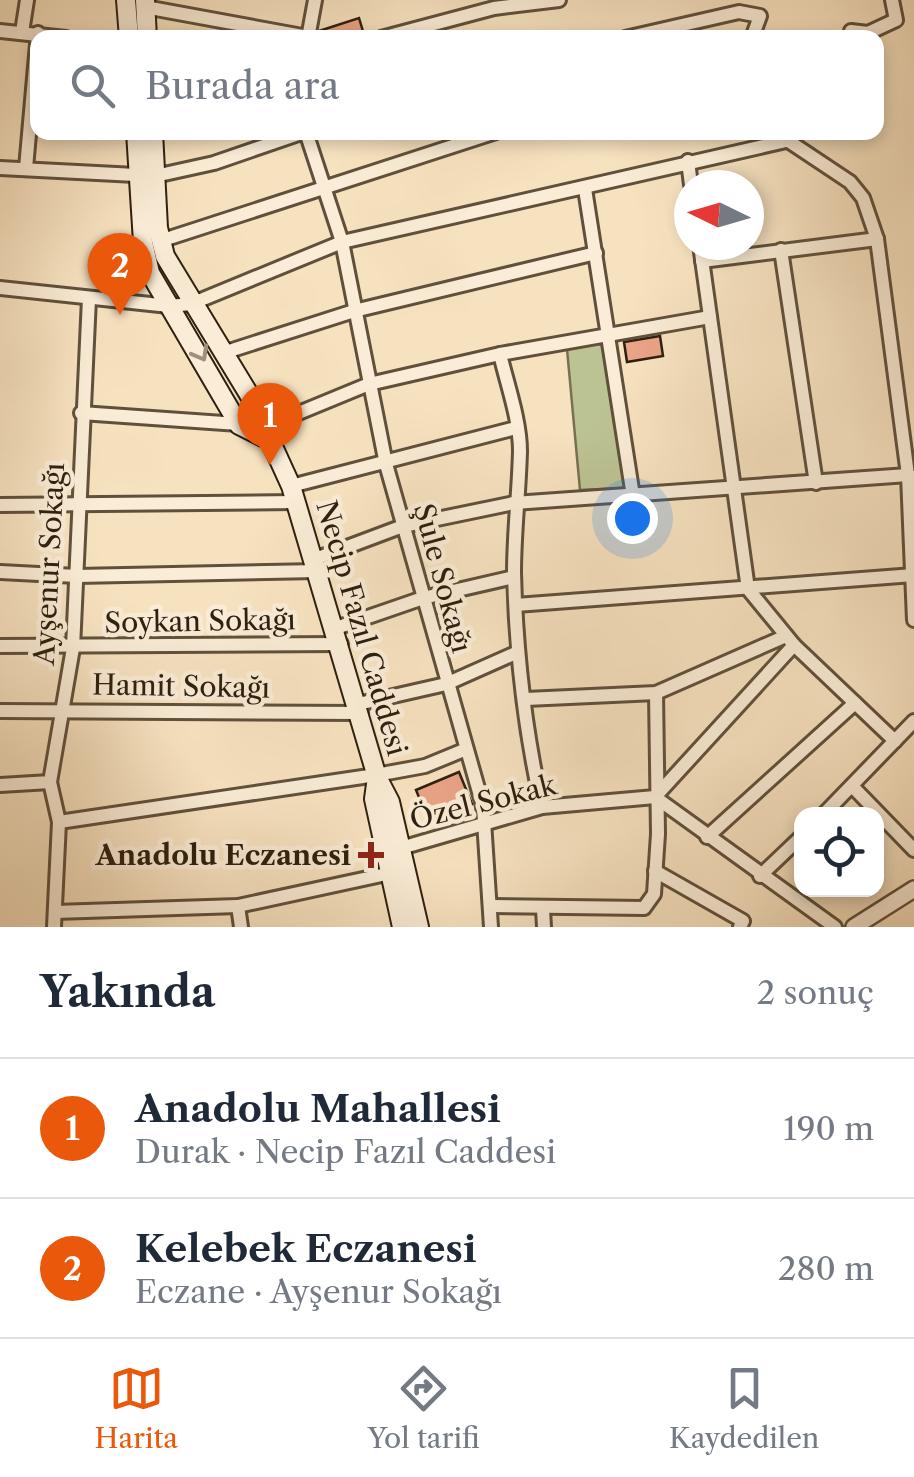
<!DOCTYPE html>
<html lang="tr">
<head>
<meta charset="utf-8">
<style>
	:root { --surface:#fff; --page:#f6f6f7; --text:#1f2937; --muted:#747a83; --line:#e0e1e3; --accent:#ea580c }
	body { margin:0; font-family:"Libre Caslon Text",serif; background:var(--page); color:var(--text) }
	.controls { position:absolute; right:30px; bottom:30px; display:grid; overflow:hidden; border-radius:20px; box-shadow:0 5px 15px #0003 }
	.controls button { width:90px; height:90px; display:grid; place-items:center; padding:0; border:0; border-bottom:2px solid var(--line); background:var(--surface); color:var(--text); font:50px sans-serif }
	.compass { position:absolute; left:674px; top:170px; width:90px; height:90px; border-radius:50%; background:var(--surface); box-shadow:0 5px 15px #0003; rotate:275deg }
	.you { position:absolute; left:632px; top:518px; width:35px; height:35px; margin:-25px; border:8px solid #fff; border-radius:50%; background:#1a73e8; box-shadow:0 0 0 15px #1a73e833 }
	.badge { display:grid; place-items:center; width:65px; height:65px; border-radius:50%; background:var(--accent); color:#fff; font-size:32px; font-weight:700 }
	.pin { position:absolute; translate:-50% -82px; filter:drop-shadow(0 2px 5px #0008) }
	.pin::after { content:''; position:absolute; top:52px; width:35px; height:30px; background:inherit; clip-path:polygon(0 0,100% 0,50% 100%) }
	.list { margin:0; padding:0; list-style:none }
	h2 { display:flex; justify-content:space-between; align-items:center; height:130px; margin:0; padding:0 40px; font-size:42px }
	h2 small { font-size:32px; font-weight:400; color:var(--muted) }
	.list li { display:grid; grid-template-columns:65px 1fr auto; gap:30px; align-items:center; box-sizing:border-box; height:140px; padding:0 40px; border-top:2px solid var(--line) }
	.list b { display:block; font-size:38px; white-space:nowrap }
	.list p { margin:0; font-size:32px; white-space:nowrap; color:var(--muted) }
	.list em { font-size:32px; font-style:normal; color:var(--muted) }
	.icon { flex:none; width:55px; height:55px; fill:none; stroke:currentColor; stroke-width:2; stroke-linecap:round; stroke-linejoin:round }
	.map { position:relative; flex:none; width:914px; height:927px; overflow:hidden }
	.search { position:absolute; background:var(--surface); box-shadow:0 5px 15px #0003; left:30px; right:30px; top:30px; height:110px; display:flex; align-items:center; gap:25px; box-sizing:border-box; padding:0 35px; border-radius:20px; color:var(--muted); font-size:38px }
	.sheet { height:410px; background:var(--surface) }
	nav { display:flex; justify-content:space-around; align-items:center; box-sizing:border-box; height:140px; border-top:2px solid var(--line); background:var(--surface); font-size:28px; color:var(--muted) }
	nav a { display:grid; justify-items:center; gap:5px }
	nav .on { color:var(--accent) }
	.map>svg:first-child { display:block }
	.green { fill:#bcc393; stroke:#757151; stroke-width:2.5 }
	.building { fill:#eaa487; stroke:#2e1f0f; stroke-width:2.5 }
	.lines { fill:none; stroke-linecap:round; stroke-linejoin:round }
	.minor-casing { stroke:#60503b; stroke-width:18 }
	.tertiary-casing { stroke:#60503b; stroke-width:20 }
	.secondary-casing { stroke:#2e1f0f; stroke-width:22 }
	.minor { stroke:#faecd6; stroke-width:12 }
	.tertiary { stroke:#faecd6; stroke-width:15 }
	.secondary { stroke:#faecd6; stroke-width:18 }
	.oneway { stroke:#9e907c }
	.poi-dot { fill:#8f2418; stroke:#faecd6; stroke-width:4 }
	.labels { text-anchor:middle; dominant-baseline:central; stroke-width:9; stroke-linejoin:round; paint-order:stroke }
	.street-label { font-size:28px; fill:#2e1f0f; stroke:#faecd6 }
	.poi-label { font-size:28px; font-weight:bold; fill:#2e1f0f; stroke:#faecd6; text-anchor:end }
</style>
</head>
<body>
<div class="map">
<svg width="914" height="927" viewBox="0 0 914 927">
	<rect width="100%" height="100%" fill="#f7e2c0"/>
	<filter id="stains"><feTurbulence type="fractalNoise" baseFrequency=".002" numOctaves="4"/><feColorMatrix values="0 0 0 0 .2 0 0 0 0 .09 0 0 0 0 .02 0 0 0 .5 -.17"/></filter>
	<radialGradient id="worn" r=".72"><stop offset=".6" stop-color="#630" stop-opacity="0"/><stop offset="1" stop-color="#630" stop-opacity=".3"/></radialGradient>
	<polygon class="green" points="596,342 604,347 626,488 580,490 567,349"/>
	<g class="building">
		<polygon points="359,18 365,38 318,38 319,31"/>
		<polygon points="660,336 663,356 627,362 624,342"/>
		<polygon points="459,772 472,804 429,822 416,790"/>
	</g>
	<g class="lines">
		<g class="minor-casing">
			<g id="minor">
				<polyline points="145,7 308,37"/>
				<polyline points="0,31 66,38"/>
				<polyline points="851,31 868,33 896,20 892,0"/>
				<polyline points="22,32 27,0"/>
				<polyline points="308,38 315,0"/>
				<polyline points="381,38 494,8 559,0"/>
				<polyline points="625,38 739,12 760,16 752,38"/>
				<polyline points="306,132 342,242 386,464 483,806 491,927"/>
				<polyline points="775,132 850,182 863,198 877,239 908,475 914,620"/>
				<polyline points="688,161 691,185"/>
				<polyline points="0,168 155,176 214,163 304,132"/>
				<polyline points="26,168 38,33"/>
				<polyline points="585,189 633,496"/>
				<polyline points="160,241 496,132"/>
				<polyline points="700,245 748,589 794,645 895,741"/>
				<polyline points="781,250 816,483"/>
				<polyline points="702,261 877,239"/>
				<polyline points="0,288 169,306 191,304 342,242 786,141"/>
				<polyline points="223,353 354,311 596,253"/>
				<path d="M500,354C507,384 520,420 520,451C519,492 514,532 514,573C516,652 525,731 542,807"/>
				<polyline points="81,413 267,426 369,384 500,354 710,317"/>
				<polyline points="291,486 516,428"/>
				<polyline points="0,505 296,502"/>
				<polyline points="315,559 403,526 514,503 908,475 914,478"/>
				<polyline points="0,572 77,576 318,571"/>
				<polyline points="516,605 914,575"/>
				<polyline points="336,628 423,598 514,577"/>
				<polyline points="0,646 341,644"/>
				<polyline points="526,699 656,693 786,636"/>
				<polyline points="358,704 446,684 518,652"/>
				<polyline points="0,711 361,713"/>
				<polyline points="50,782 59,822 54,927"/>
				<polyline points="0,785 50,782 73,648 89,298"/>
				<polyline points="853,787 914,850"/>
				<polyline points="655,797 794,645"/>
				<polyline points="824,814 914,721"/>
				<polyline points="59,822 376,775 425,766 464,750"/>
				<polyline points="707,837 855,703"/>
				<polyline points="401,848 542,807 655,797 835,927"/>
				<polyline points="655,871 743,921 740,927"/>
				<polyline points="760,876 802,836"/>
				<polyline points="238,906 241,927"/>
				<polyline points="490,906 644,908 654,894 658,834 656,693"/>
				<polyline points="543,909 544,927"/>
				<polyline points="55,912 238,906 391,873"/>
			</g>
		</g>
		<g class="tertiary-casing">
			<polyline id="tertiary" points="854,927 914,889"/>
		</g>
		<g class="secondary-casing">
			<g id="secondary">
				<polyline points="126,0 129,38"/>
				<polyline points="145,0 147,38"/>
				<polyline points="136,132 143,242 150,273 239,425 269,440"/>
				<polyline points="153,132 158,228 165,256 250,396 291,486 377,777 390,802 419,927"/>
				<polyline points="377,777 374,799 402,927"/>
			</g>
		</g>
		<use href="#minor" class="minor"/>
		<use href="#tertiary" class="tertiary"/>
		<use href="#secondary" class="secondary"/>
	</g>
	<defs><path id="oneway-chevron" d="M-2-3.5L2.5 0L-2 3.5" fill="none" stroke-width="1.6" stroke-linecap="round" stroke-linejoin="round" transform="scale(2.5)"/></defs>
	<use class="oneway" href="#oneway-chevron" transform="translate(201 354) rotate(61)"/>
	<path class="poi-dot" d="M366 840h10v10h10v10h-10v10h-10v-10h-10v-10h10z"/>
	<g class="labels">
		<g class="street-label">
			<text transform="translate(49 564) rotate(-87)">Ayşenur Sokağı</text>
			<text transform="translate(443 578) rotate(75)">Şule Sokağı</text>
			<text transform="translate(200 621) rotate(-1)">Soykan Sokağı</text>
			<text transform="translate(362 628) rotate(74)">Necip Fazıl Caddesi</text>
			<text transform="translate(181 686) rotate(1)">Hamit Sokağı</text>
			<text transform="translate(483 802) rotate(-14)">Özel Sokak</text>
		</g>
		<g class="poi-label">
			<text x="351" y="855">Anadolu Eczanesi</text>
		</g>
	</g>
	<rect width="100%" height="100%" filter="url(#stains)"/>
	<rect width="100%" height="100%" fill="url(#worn)"/>
</svg>
<div class="controls">
<button><svg class="icon" aria-label="locate" viewBox="0 0 24 24"><circle cx="12" cy="12" r="6"/><path d="M12 2v4M12 18v4M2 12h4M18 12h4"/></svg></button>
</div>
<svg class="compass" viewBox="-18 -18 36 36"><path d="M0-13l5 13h-10z" fill="#e53935"/><path d="M0 13l5-13h-10z" fill="#747a83"/></svg>
<div class="you"></div>
<div class="pin badge" style="left:270px;top:465px">1</div>
<div class="pin badge" style="left:120px;top:315px">2</div>
<div class="search"><svg class="icon" aria-label="search" viewBox="0 0 24 24"><circle cx="10" cy="10" r="6"/><path d="M15 15l6 6"/></svg>Burada ara</div>
</div>
<section class="sheet">
<h2>Yakında<small>2 sonuç</small></h2>
<ul class="list">
<li><span class="badge">1</span><div><b>Anadolu Mahallesi</b><p>Durak · Necip Fazıl Caddesi</p></div><em>190 m</em></li>
<li><span class="badge">2</span><div><b>Kelebek Eczanesi</b><p>Eczane · Ayşenur Sokağı</p></div><em>280 m</em></li>
</ul>
</section>
<nav>
<a class="on"><svg class="icon" aria-label="map" viewBox="0 0 24 24"><path d="M3 6l6-2 6 2 6-2v14l-6 2-6-2-6 2zM9 4v14M15 6v14"/></svg>Harita</a>
<a><svg class="icon" aria-label="directions" viewBox="0 0 24 24"><path d="M12 3l9 9-9 9-9-9zM9 14v-3h6M13 9l2 2-2 2"/></svg>Yol tarifi</a>
<a><svg class="icon" aria-label="saved" viewBox="0 0 24 24"><path d="M7 4h10v16l-5-4-5 4z"/></svg>Kaydedilen</a>
</nav>
</body>
</html>
